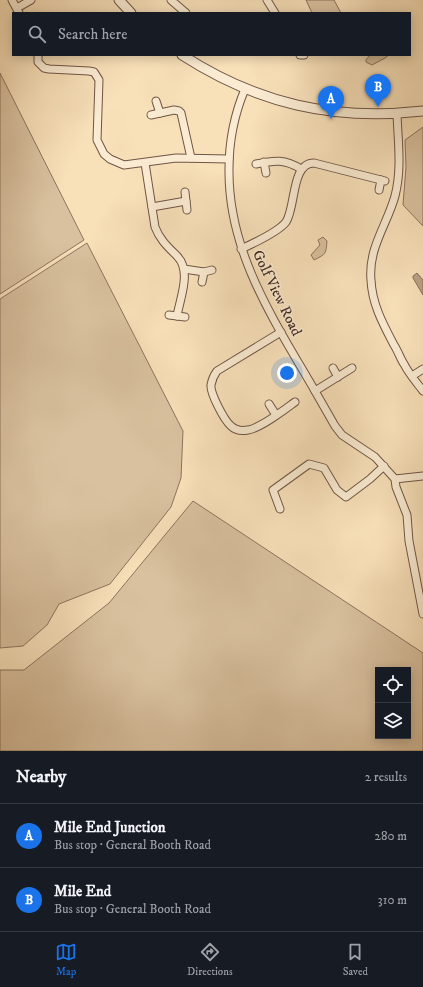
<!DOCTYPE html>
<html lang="en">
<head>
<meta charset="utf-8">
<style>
	:root { --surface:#171b24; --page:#242831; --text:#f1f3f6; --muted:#9ea1a6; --line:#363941; --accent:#1a73e8 }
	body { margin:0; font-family:"IM FELL DW Pica",serif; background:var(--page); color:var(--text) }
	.controls { position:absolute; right:12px; bottom:12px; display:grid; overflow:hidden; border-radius:0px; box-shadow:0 2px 10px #0003 }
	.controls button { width:36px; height:36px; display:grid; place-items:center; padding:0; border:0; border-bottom:1px solid var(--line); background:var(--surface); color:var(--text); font:20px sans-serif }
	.you { position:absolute; left:287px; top:373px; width:14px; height:14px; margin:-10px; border:3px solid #fff; border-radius:50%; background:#1a73e8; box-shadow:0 0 0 6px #1a73e833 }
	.badge { display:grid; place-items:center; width:26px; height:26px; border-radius:50%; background:var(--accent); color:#fff; font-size:13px; font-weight:700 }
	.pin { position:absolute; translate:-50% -33px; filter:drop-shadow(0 1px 2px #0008) }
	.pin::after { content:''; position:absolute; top:21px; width:14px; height:12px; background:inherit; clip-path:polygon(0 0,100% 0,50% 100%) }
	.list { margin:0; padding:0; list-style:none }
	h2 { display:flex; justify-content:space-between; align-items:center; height:52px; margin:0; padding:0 16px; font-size:17px }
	h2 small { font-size:13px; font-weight:400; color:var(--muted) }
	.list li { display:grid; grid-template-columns:26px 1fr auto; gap:12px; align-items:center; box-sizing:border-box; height:64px; padding:0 16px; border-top:1px solid var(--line) }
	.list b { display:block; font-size:15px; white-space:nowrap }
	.list p { margin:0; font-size:13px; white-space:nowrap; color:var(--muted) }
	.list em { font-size:13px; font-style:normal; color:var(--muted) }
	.icon { flex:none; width:22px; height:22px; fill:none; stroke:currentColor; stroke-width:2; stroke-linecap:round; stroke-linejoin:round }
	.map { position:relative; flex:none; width:423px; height:751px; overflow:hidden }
	.search { position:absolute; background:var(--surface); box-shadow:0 2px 10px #0003; left:12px; right:12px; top:12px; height:44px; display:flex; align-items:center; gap:10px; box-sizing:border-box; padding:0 14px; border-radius:0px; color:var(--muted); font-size:15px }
	.sheet { height:180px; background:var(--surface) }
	nav { display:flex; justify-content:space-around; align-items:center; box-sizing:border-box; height:56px; border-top:1px solid var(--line); background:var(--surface); font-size:11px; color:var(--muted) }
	nav a { display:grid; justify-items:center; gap:2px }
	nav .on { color:var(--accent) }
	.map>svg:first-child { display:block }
	.green { fill:#d9c19f; stroke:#8d745f; fill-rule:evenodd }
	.water { fill:#baa185; stroke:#8a715c }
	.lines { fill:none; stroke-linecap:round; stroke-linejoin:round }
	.minor-casing { stroke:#6f5646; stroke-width:9 }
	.tertiary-casing { stroke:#6f5646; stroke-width:11 }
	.minor { stroke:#faebd2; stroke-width:7 }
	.tertiary { stroke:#faebd2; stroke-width:9 }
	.labels { text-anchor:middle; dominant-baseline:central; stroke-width:3; stroke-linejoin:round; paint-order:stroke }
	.street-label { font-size:15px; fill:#41281f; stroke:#faebd2 }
</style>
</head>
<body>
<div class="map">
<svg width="423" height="751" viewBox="0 0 423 751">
	<rect width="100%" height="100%" fill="#f8e0b9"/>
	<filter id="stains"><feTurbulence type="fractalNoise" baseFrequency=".005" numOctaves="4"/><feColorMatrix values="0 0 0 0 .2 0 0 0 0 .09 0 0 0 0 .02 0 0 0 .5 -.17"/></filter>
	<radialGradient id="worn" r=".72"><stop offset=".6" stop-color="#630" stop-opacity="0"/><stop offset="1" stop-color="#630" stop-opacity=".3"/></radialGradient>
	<g class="green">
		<polygon points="306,0 334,0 341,13 312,13"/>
		<polygon points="370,55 389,55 385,58 372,65 366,62 366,60"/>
		<polygon points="0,73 84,240 0,294"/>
		<polygon points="423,127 423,226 403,205 406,167 405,140"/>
		<path d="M323,237L327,241C326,254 326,254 314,260L311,255L320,245L318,240Z"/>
		<polygon points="87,243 183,431 181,478 171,507 110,584 59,604 47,625 23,646 0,648 0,299"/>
		<path d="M193,501L423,653V751H0V670H24L109,603ZM378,670H408V736H378Z"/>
	</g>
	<polygon class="water" points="417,273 423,280 423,295 413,278 413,276"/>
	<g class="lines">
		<g class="minor-casing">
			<g id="minor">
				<polyline points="12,0 19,13"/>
				<polyline points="171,0 186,13"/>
				<polyline points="267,0 275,13"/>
				<polyline points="17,8 31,0"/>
				<polyline points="38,55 38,62 44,68 49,69 89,71 94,72 99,80 97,140 104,154 110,159 124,165 176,158 229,159"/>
				<polyline points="300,55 304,55"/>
				<path d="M245,89C234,115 229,141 229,169C228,253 274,320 315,391L352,368"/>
				<polyline points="156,101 160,113"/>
				<path d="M397,114C398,141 402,169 395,196C387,225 368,248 371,280C372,304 383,324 394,345C398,351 400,358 404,364C409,374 417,383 423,391"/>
				<polyline points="151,115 174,110 179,111 181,113 191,158"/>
				<polyline points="264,162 266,173"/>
				<path d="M145,163L155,227C160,240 168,247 177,256C192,271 180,298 177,316"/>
				<path d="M256,164C275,160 285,159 301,169"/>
				<polyline points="379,190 381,180"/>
				<polyline points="185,192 187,210"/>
				<polyline points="152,207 186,201"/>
				<path d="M241,249C252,244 279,231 286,222C296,207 291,163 314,163L385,181"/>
				<polyline points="184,269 204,272 202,282"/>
				<polyline points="204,272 212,270"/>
				<polyline points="169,315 185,317"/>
				<path d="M281,332L217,371C214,375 212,379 211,385C210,393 224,420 231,426C235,430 242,431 248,430C261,428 284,410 295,402"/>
				<polyline points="333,368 338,377"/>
				<polyline points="412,376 423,369"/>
				<polyline points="315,391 335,426 342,435 375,457 395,479 423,476"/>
				<polyline points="269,404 276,415"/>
				<polyline points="395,479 396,487 407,515 409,541 423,614"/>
				<polyline points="280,509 273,490 309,464 324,468 337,490 346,497 370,479 384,466"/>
			</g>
		</g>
		<g class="tertiary-casing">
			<g id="tertiary">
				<polyline points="119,0 131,13"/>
				<path d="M182,55C258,104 333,121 423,111"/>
			</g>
		</g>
		<use href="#minor" class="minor"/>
		<use href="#tertiary" class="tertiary"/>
	</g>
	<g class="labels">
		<g class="street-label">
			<text transform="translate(277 293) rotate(64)">Golf View Road</text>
		</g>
	</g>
	<rect width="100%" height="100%" filter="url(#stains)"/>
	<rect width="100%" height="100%" fill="url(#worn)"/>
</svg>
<div class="controls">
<button><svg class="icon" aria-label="locate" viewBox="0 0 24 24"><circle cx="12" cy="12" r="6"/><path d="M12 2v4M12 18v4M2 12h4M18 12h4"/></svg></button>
<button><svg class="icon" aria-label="layers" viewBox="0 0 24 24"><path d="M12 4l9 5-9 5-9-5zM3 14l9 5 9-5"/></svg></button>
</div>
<div class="you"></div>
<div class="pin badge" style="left:331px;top:119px">A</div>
<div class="pin badge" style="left:378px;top:107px">B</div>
<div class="search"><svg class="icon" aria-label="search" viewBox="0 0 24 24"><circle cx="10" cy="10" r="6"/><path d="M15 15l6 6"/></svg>Search here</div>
</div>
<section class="sheet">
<h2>Nearby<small>2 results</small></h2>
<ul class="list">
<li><span class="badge">A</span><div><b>Mile End Junction</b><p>Bus stop · General Booth Road</p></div><em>280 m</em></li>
<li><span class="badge">B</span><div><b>Mile End</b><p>Bus stop · General Booth Road</p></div><em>310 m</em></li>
</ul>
</section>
<nav>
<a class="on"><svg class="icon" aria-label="map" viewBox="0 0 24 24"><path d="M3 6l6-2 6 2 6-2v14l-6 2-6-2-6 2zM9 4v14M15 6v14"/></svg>Map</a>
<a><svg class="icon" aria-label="directions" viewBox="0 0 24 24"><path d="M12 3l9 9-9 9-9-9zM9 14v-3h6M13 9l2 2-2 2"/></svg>Directions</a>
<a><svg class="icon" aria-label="saved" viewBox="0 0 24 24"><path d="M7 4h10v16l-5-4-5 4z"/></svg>Saved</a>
</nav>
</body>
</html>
